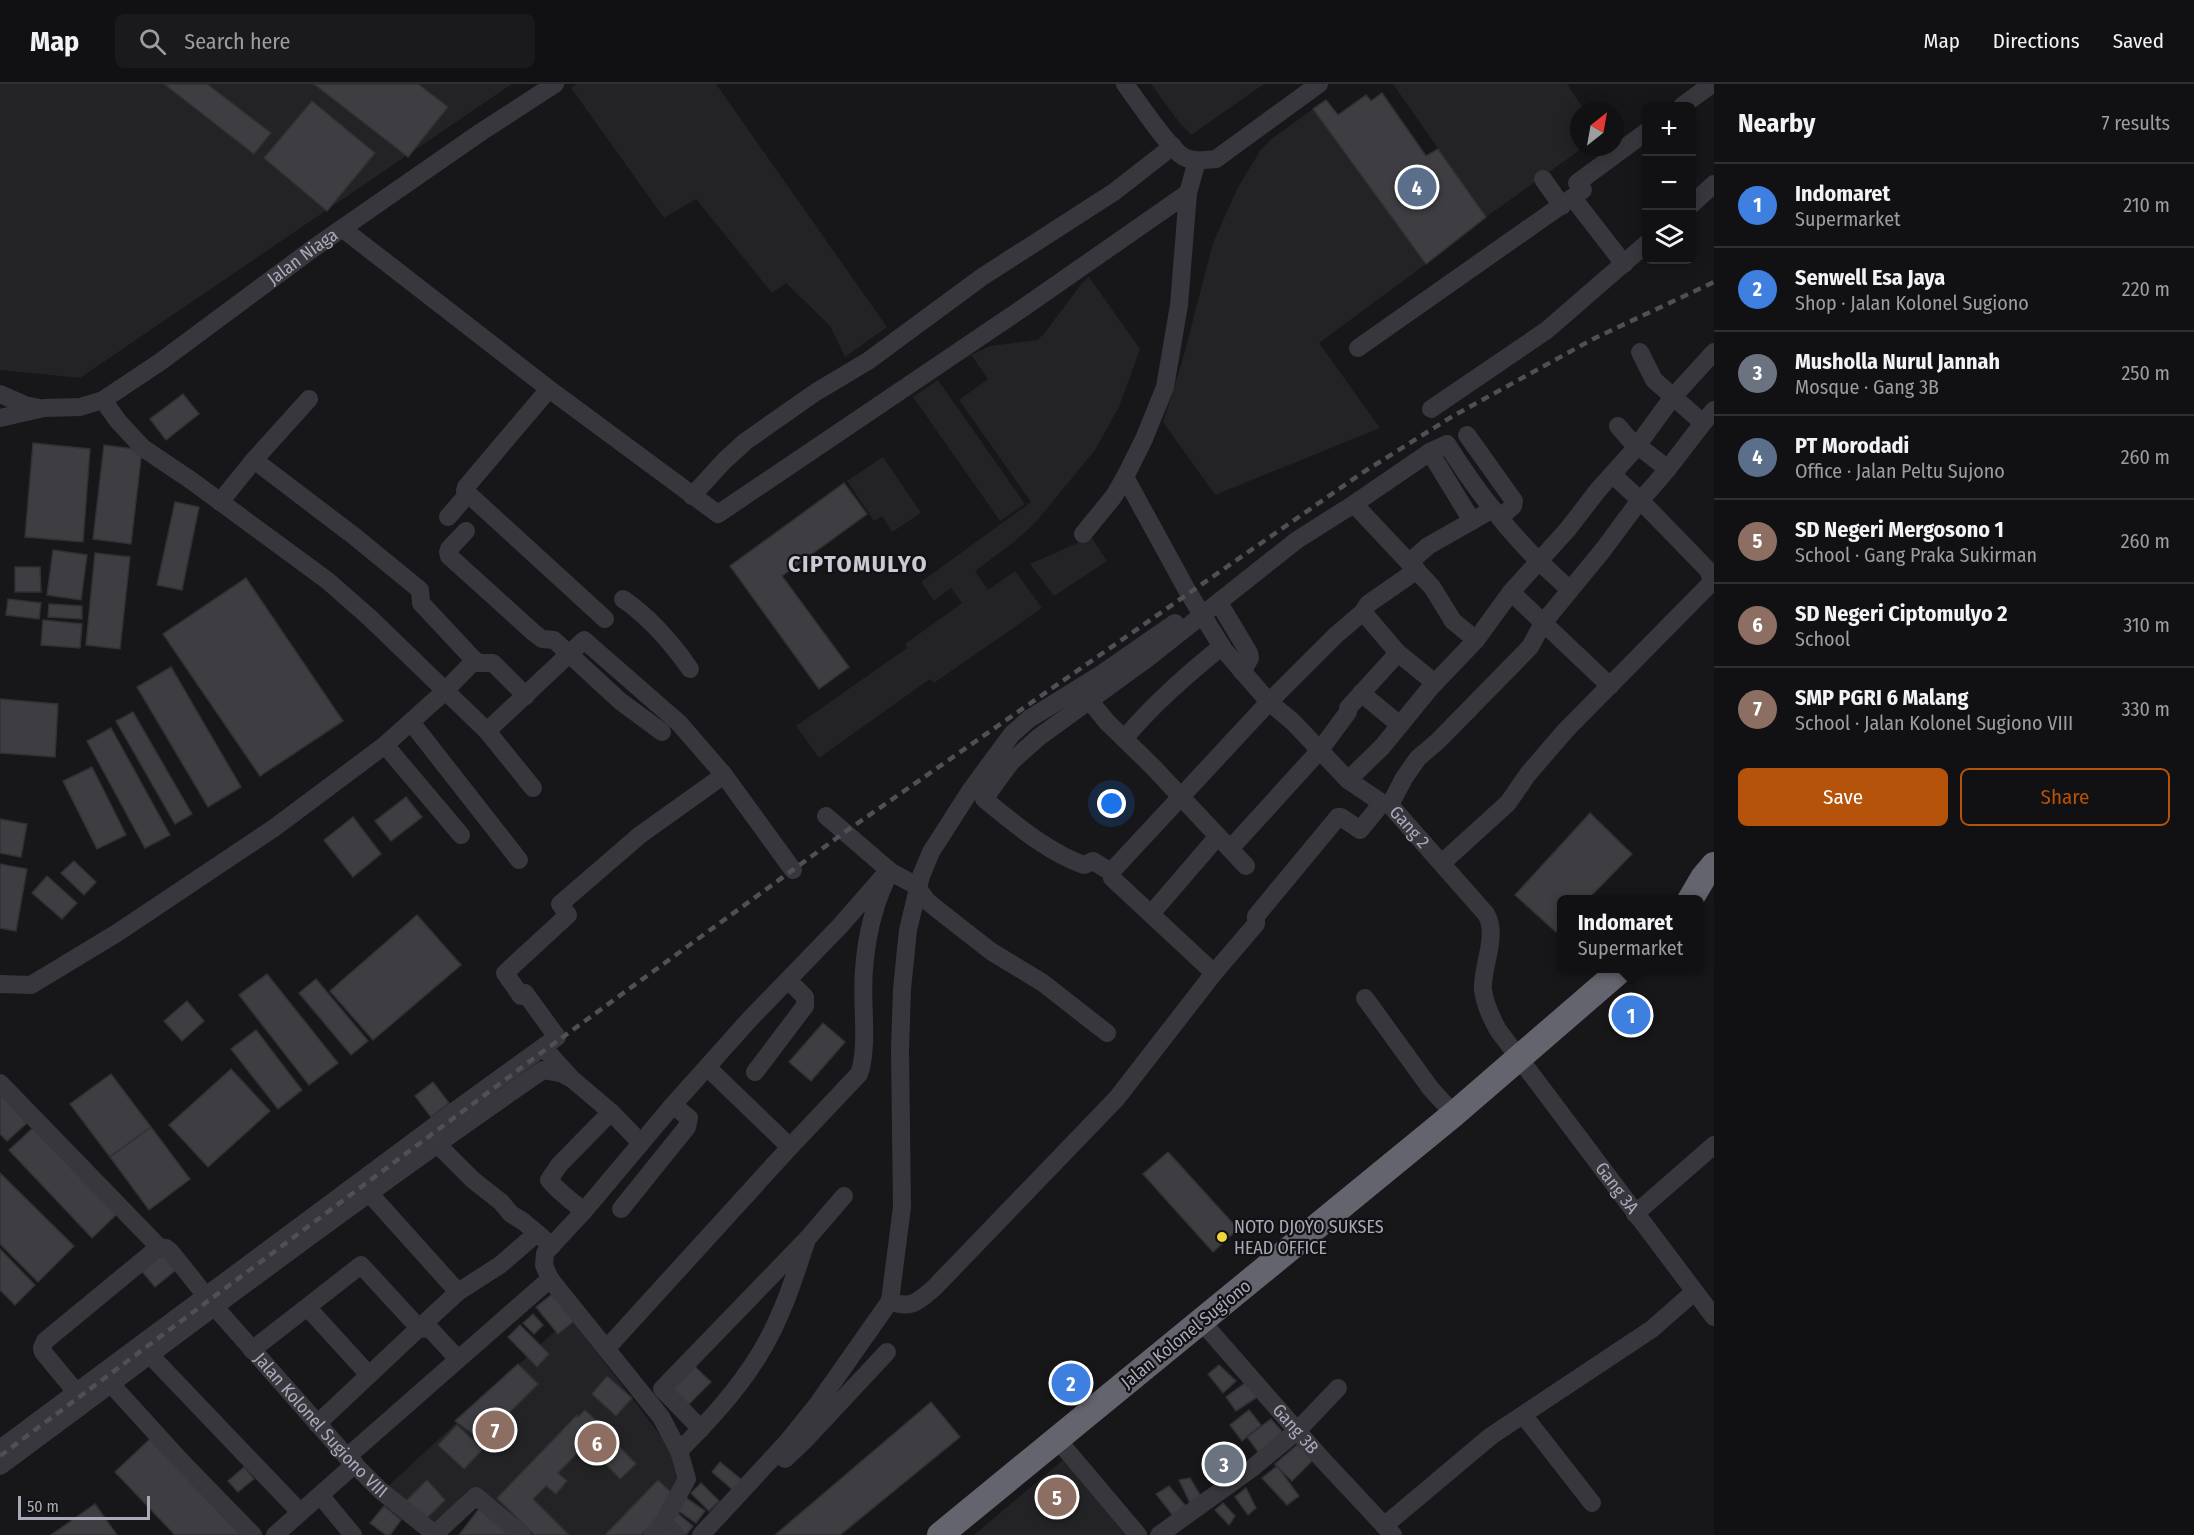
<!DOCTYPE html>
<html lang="en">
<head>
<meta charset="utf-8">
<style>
	:root { --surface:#111012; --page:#1a191b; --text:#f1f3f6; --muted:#9c9d9f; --line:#303032; --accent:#b45309 }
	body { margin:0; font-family:"Fira Sans Condensed",sans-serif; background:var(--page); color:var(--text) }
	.controls { position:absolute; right:18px; top:18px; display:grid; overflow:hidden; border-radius:9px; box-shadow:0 3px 15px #0003 }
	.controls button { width:54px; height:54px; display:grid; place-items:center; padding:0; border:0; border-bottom:2px solid var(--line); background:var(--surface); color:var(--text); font:30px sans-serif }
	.compass { position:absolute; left:1570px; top:18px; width:54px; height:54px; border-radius:50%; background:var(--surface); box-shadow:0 3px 15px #0003; rotate:31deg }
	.scale { position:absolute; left:18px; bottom:15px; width:132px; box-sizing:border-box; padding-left:6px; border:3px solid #a9aab8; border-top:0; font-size:16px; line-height:21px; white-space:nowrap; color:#a9aab8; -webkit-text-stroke:4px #121113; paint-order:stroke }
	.you { position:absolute; left:1112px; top:720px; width:21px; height:21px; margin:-15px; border:4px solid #fff; border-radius:50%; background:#1a73e8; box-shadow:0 0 0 9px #1a73e833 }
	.badge { display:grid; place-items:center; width:39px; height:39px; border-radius:50%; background:var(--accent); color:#fff; font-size:20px; font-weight:700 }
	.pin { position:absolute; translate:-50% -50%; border:3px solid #fff; box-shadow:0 2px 6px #0006 }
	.popup { position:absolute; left:1557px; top:811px; width:147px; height:78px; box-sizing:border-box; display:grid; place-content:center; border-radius:9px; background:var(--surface); filter:drop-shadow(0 2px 4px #0005); font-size:20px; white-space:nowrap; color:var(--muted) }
	.popup b { font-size:22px; color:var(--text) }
	.popup::after { content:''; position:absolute; left:50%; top:100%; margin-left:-12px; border:12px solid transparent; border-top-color:var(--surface) }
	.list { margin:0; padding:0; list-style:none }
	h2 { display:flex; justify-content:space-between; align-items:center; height:78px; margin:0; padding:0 24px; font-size:26px }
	h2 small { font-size:20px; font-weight:400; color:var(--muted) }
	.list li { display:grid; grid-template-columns:39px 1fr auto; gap:18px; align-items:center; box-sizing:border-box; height:84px; padding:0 24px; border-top:2px solid var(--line) }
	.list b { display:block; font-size:22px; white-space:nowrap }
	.list p { margin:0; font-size:20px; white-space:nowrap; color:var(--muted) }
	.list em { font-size:20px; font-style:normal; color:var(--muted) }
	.actions { display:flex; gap:12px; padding:18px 24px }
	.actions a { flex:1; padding:14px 0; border:2px solid var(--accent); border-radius:9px; text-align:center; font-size:21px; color:var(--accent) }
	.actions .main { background:var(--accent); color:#fff }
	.icon { flex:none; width:33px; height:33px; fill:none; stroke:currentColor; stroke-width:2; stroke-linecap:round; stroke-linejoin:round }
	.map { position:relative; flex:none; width:1714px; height:1451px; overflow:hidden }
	header { display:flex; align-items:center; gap:36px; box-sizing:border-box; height:84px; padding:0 30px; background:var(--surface); border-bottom:2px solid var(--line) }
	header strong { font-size:28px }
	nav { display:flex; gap:33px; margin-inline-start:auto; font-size:21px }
	.search { width:420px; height:54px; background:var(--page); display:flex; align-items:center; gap:15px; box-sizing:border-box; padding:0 21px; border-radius:9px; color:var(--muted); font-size:22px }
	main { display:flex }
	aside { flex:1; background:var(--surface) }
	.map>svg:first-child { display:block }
	.built { fill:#232225 }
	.building { fill:#3e3e42; stroke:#313034; stroke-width:1.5 }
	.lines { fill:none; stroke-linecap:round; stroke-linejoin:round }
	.minor { stroke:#38373d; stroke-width:18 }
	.highway { stroke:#64646e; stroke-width:26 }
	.rail { stroke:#4f4f56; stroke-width:4.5; stroke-dasharray:8 6; stroke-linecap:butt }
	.poi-dot { fill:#efd737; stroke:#121113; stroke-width:2 }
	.labels { text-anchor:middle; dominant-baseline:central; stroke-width:4.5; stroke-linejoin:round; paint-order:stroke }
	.street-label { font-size:18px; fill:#a9aab8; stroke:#121113 }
	.poi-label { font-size:18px; fill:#a9aab8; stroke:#121113; text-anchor:start }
	.district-label { font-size:24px; font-weight:bold; letter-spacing:1.5px; fill:#cacad4; stroke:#121113 }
</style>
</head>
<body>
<header>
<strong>Map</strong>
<div class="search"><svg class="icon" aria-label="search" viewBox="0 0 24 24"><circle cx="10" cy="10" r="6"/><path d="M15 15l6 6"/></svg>Search here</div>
<nav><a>Map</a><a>Directions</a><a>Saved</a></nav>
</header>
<main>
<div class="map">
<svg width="1714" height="1451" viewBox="0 0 1714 1451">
	<rect width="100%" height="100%" fill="#171618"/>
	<g class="built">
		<polygon points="0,0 512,0 80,294 0,286"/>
		<polygon points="576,0 716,0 887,243 845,273 830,242 786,199 772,209 696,115 664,134 571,4"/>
		<polygon points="1151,0 1264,0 1191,51 1179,38"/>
		<polygon points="1393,0 1567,0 1585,27 1579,27 1579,63 1584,63 1486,133"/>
		<polygon points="1313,25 1426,180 1319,259 1380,344 1215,411 1163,338 1182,278 1213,159 1237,105 1260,67 1270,56"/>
		<polygon points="1089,193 1140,265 1119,323 1095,366 1036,438 1014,458 975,487 988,506 1015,487 1042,524 934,599 930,595 819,674 796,642 907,564 905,560 962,519 951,504 934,517 921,498 1031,418 959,316 988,295 971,271 990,262 1037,256 1043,251 1082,199"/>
		<polygon points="938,296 1025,420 1000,437 913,313"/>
		<polygon points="883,373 921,429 892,448 882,432 874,437 847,397"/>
		<polygon points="1091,453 1107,477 1054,512 1030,480"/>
		<polygon points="570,1233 680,1377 680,1399 641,1451 526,1451 477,1407 431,1446 383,1407"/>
		<polygon points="1064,1375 1127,1451 974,1451"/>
	</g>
	<g class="building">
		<polygon points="164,0 207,0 271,49 254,70"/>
		<polygon points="314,0 418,0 448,23 408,73"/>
		<polygon points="1382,9 1426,72 1438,65 1486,133 1426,180 1313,25 1326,16 1338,31 1366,11 1371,17"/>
		<polygon points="312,17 375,69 327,127 264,74"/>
		<polygon points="183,310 199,330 166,356 150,335"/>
		<polygon points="33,359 90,365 83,458 25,453"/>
		<polygon points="104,361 142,366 131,460 93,455"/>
		<polygon points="844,399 867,430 782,492 849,583 819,605 730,482"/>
		<polygon points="175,418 199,423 182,506 157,501"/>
		<polygon points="53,466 87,471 81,516 47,511"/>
		<polygon points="95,469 130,473 120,565 86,561"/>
		<polygon points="15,483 40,483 41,508 15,508"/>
		<polygon points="246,494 343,637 260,692 163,550"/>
		<polygon points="8,515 41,519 39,535 6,531"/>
		<polygon points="49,520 82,522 82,535 48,533"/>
		<polygon points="43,536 82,540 80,564 41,561"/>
		<polygon points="171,583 241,703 208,723 137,603"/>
		<polygon points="0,615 58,620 55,673 0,669"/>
		<polygon points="133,628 192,730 175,740 116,637"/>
		<polygon points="111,644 170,751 145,764 87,657"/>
		<polygon points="92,683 126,751 97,765 63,697"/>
		<polygon points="406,713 422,733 391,757 375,737"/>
		<polygon points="1590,729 1632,770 1587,816 1562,816 1562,841 1556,848 1515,811"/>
		<polygon points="353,733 381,770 353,793 324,756"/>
		<polygon points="0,735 27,740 21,773 0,769"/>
		<polygon points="74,777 96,798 84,811 61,789"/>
		<polygon points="0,780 27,785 16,847 0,844"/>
		<polygon points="47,792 77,819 62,835 32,809"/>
		<polygon points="417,831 461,881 373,956 330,907"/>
		<polygon points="267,890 338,979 309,1001 239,911"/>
		<polygon points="316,895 368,957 351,971 299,909"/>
		<polygon points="187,917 204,937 182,957 164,937"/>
		<polygon points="823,939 845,958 811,997 789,978"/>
		<polygon points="256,946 302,1006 278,1025 231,965"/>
		<polygon points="231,985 270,1027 208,1083 169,1041"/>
		<polygon points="111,990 151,1043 110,1073 70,1020"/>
		<polygon points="433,998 449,1019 431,1033 415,1012"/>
		<polygon points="0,1009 27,1039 7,1057 0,1050"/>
		<polygon points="35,1042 118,1129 92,1154 9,1066"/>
		<polygon points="151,1043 190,1095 149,1126 110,1073"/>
		<polygon points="1168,1068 1238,1145 1213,1168 1143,1090"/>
		<polygon points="0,1089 74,1162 38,1198 0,1160"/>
		<polygon points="0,1165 35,1201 15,1221 0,1206"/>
		<polygon points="163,1167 177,1185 155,1203 140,1185"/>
		<polygon points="556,1207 578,1234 558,1250 536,1223"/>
		<polygon points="533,1230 543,1241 534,1250 523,1239"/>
		<polygon points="520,1241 549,1270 537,1283 508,1253"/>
		<polygon points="691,1279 711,1298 686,1323 667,1304"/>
		<polygon points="518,1280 538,1300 500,1338 502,1347 487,1360 455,1337"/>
		<polygon points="1219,1281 1236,1297 1223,1309 1208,1290"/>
		<polygon points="607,1292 632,1314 616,1332 592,1310"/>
		<polygon points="1249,1296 1259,1312 1236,1327 1226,1313"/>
		<polygon points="931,1318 960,1353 840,1451 775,1451"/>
		<polygon points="585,1326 612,1351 596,1369 586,1360 558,1389 567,1397 556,1410 546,1402 533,1415 569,1451 534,1451 497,1414 577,1331 578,1333"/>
		<polygon points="1249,1326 1261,1341 1242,1357 1230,1341"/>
		<polygon points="1271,1335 1286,1352 1262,1373 1247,1353"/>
		<polygon points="457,1341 483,1365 464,1385 438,1361"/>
		<polygon points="150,1355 241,1451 175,1451 115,1388"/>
		<polygon points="1225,1360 1244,1381 1222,1400 1203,1380"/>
		<polygon points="618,1361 636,1380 620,1395 603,1377"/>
		<polygon points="1297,1361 1314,1375 1292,1397 1275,1380"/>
		<polygon points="720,1378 742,1396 733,1406 712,1388"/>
		<polygon points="1277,1382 1299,1412 1287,1421 1262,1394"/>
		<polygon points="244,1383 254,1395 238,1408 228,1397"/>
		<polygon points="1190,1394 1203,1416 1190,1419 1179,1396"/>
		<polygon points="427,1396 445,1416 425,1436 405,1418"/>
		<polygon points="658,1396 677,1414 641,1451 607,1451 606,1450"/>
		<polygon points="701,1399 719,1417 709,1427 691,1409"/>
		<polygon points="1169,1402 1189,1426 1174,1433 1156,1410"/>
		<polygon points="1246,1404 1256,1424 1248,1431 1235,1413"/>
		<polygon points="685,1413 705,1427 696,1439 677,1426"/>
		<polygon points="1223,1419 1235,1432 1229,1441 1215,1426"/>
		<polygon points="95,1420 117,1451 51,1451"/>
		<polygon points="384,1422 401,1436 390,1451 386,1451 370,1439"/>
		<polygon points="481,1422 518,1451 459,1451"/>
		<polygon points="676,1428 693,1442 686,1451 668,1439"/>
	</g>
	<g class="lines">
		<g class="minor">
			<path d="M1125,0C1137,16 1169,65 1184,73C1194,78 1205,76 1216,75L1319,0"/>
			<polyline points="1682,22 1712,0"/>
			<polyline points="1543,95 1562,122"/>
			<polyline points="1573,114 1624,180"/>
			<polyline points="1692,120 1714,100"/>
			<polyline points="343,145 549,305 718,430 1020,226 1188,109"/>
			<polyline points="1358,264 1583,106 1577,99 1646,48"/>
			<polyline points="1640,268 1654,296 1703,339"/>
			<polyline points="549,305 466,403 465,407 605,535"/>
			<polyline points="0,310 25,321 39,324"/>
			<polyline points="309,315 254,376 354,452 420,506 421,519 477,579 493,579 526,612"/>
			<polyline points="103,316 118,337 143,364 192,397 328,497 370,534 487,647 533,704"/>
			<polyline points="1431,325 1547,246 1646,160"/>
			<path id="s1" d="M0,334L44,324L80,323L103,316L160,278L311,166L481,48L555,0"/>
			<polyline points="1618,342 1629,355 1668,385"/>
			<polyline points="1467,351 1514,417 1513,422 1500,434"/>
			<polyline points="1430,368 1472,437"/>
			<path id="s2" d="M1125,393L1188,508L1224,566L1269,618L1293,638L1348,696L1382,719L1390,721L1486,830C1499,851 1481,885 1483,906C1485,921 1491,933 1498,946L1714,1233"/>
			<polyline points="692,412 725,376 746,357 816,308 868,277 982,193 1114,108 1173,62"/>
			<polyline points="220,418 254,376"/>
			<polyline points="1354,420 1432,503 1453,537 1476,556"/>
			<polyline points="448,433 467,411"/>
			<polyline points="466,447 449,465 448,468 449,472 533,548 542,555 554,556 620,617 662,648"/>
			<polyline points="1083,450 1114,412 1125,393 1144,355 1165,303 1179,221 1188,109 1197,77"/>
			<polyline points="1410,478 1428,462 1493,425"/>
			<polyline points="1511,508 1610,602"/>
			<path d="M623,515C649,533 672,559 690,585"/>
			<polyline points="1219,519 1249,569 1250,574 1242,588"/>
			<polyline points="1363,528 1368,520 1417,486"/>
			<polyline points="1398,569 1435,599"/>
			<polyline points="1361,609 1400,641"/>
			<polyline points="1089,616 1107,638 1153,683 1246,782"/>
			<polyline points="411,638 519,776"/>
			<polyline points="487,647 584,556 679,639 724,691 640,751 560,820 568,831 505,889 521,912"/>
			<path d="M1124,655C1153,620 1187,591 1222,562"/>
			<polyline points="385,661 461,751"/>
			<polyline points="724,691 793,786"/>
			<polyline points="1348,696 1382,663 1431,603 1476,556 1511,508 1568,445 1598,406 1634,366 1672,314 1714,268"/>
			<polyline points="1390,721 1404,694 1418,674 1438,657 1530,563 1543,539 1603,466 1640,416 1613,391"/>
			<polyline points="826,732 891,788 915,801 927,817 947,833 992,868 1043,899 1107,949"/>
			<path d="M1230,765L1320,666L1348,628V624L1398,569L1363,528L1336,551L1269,618L1111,788L1093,777L1084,781C1047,768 1014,739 984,715L1011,678L1039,653L1148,574L1297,456L1354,420L1430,368L1447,360C1470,397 1496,432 1526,464C1540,479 1555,492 1570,506"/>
			<path d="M1442,779L1508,719L1528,690L1566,646L1711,499L1710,489L1706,484L1640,416C1668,389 1688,356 1714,326"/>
			<polyline points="1111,788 1112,794 1214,889"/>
			<polyline points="1151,830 1218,752"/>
			<polyline points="0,900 31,901 117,849 274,744 385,661 444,608 475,576"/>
			<polyline points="1365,914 1431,1005 1454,1030"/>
			<polyline points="543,963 572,995 611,1028 641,1059"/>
			<polyline points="755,988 805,922 805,913 788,896"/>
			<polyline points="0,999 159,1163 166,1164 171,1168 206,1212"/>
			<polyline points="437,1060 473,1096 501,1118 511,1130 524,1138 552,1162"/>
			<path d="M790,1063L859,990L861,984C868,952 861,919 864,886C866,856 873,824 886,796"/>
			<polyline points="370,1110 458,1208 419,1244"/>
			<polyline points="621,1125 687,1043 689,1034 673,1021"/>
			<path d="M584,1127C571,1117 559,1108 549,1096L559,1081L611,1028"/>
			<polyline points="1635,1130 1714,1061"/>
			<polyline points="807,1155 844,1112"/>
			<polyline points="458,1208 500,1181 537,1149"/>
			<path d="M890,1217C911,1226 919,1217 934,1204L1117,1014L1214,889L1256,840V832L1338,733H1341L1360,746L1382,719"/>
			<path id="s3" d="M214,1222L347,1373L380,1406L436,1451"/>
			<polyline points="308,1224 369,1291"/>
			<path id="s4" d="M1202,1238L1321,1374L1393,1451"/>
			<polyline points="419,1244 428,1245 432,1247 458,1275"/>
			<polyline points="607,1264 790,1063 707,983"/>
			<polyline points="252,1266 361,1181 419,1244 317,1340"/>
			<polyline points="150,1271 300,1428"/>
			<polyline points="111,1300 181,1377 253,1451"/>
			<polyline points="76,1308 43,1268 42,1264 45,1257 159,1163"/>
			<polyline points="1524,1332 1592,1419"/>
			<polyline points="1057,1355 1138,1451"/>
			<polyline points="0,1365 456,1026 557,953 525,909"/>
			<path d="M679,1367C709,1337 737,1307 759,1271C781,1236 794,1195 807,1155L662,1305L701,1345"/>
			<polyline points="347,1373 550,1195"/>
			<polyline points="785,1375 803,1358 887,1268"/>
			<path d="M0,1382C180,1249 359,1113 543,986L561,989L572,995"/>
			<polyline points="320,1411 353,1451"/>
			<polyline points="663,1439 676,1451"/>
			<polyline points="1384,1442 1491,1352 1652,1245 1694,1208"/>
			<polyline points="435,1450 476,1412 522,1451"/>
			<polyline points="275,1451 355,1380"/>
			<polyline points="652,1451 663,1439 687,1395 679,1367 661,1333 550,1195 544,1181 545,1169 584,1127 673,1021 749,936 840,842 889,786"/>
			<polyline points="701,1451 788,1357 817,1321 890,1217 902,1123 900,966 902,905 908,846 921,792 931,768 970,707 1012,650 1029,635 1100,591 1175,539"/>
			<polyline points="1159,1451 1251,1385 1297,1347 1338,1304"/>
		</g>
		<g class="highway">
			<polyline points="1690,816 1703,794 1714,781"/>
			<polyline points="940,1451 1454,1030 1623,884"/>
		</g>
		<polyline class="rail" points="0,1372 545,966 845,748 1362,389 1453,332 1593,255 1714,198"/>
	</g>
	<circle class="poi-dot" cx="1222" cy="1153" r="6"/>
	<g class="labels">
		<g class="street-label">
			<text stroke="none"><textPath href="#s1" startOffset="351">Jalan Niaga</textPath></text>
			<text stroke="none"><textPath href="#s2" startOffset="458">Gang 2</textPath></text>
			<text stroke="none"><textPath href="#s2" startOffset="892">Gang 3A</textPath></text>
			<text transform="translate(1186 1250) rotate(-39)">Jalan Kolonel Sugiono</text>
			<text stroke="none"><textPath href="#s3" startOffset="160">Jalan Kolonel Sugiono VIII</textPath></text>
			<text stroke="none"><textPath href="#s4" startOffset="142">Gang 3B</textPath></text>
		</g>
		<g class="poi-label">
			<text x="1234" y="1143">NOTO DJOYO SUKSES<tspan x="1234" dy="21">HEAD OFFICE</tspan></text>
		</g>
		<g class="district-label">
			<text x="858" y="480">CIPTOMULYO</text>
		</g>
	</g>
</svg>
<div class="controls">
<button>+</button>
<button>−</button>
<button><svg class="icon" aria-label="layers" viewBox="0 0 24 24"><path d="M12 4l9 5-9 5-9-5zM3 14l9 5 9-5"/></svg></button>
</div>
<svg class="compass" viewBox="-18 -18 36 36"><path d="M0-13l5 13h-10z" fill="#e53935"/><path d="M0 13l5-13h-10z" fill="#9c9d9f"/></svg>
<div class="scale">50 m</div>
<div class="you"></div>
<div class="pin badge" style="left:1631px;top:931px;background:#3f7fe0">1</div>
<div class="popup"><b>Indomaret</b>Supermarket</div>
<div class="pin badge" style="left:1071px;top:1299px;background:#3f7fe0">2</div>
<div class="pin badge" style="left:1224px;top:1380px;background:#6b7280">3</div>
<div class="pin badge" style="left:1417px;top:103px;background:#5c6f8a">4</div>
<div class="pin badge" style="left:1057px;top:1413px;background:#8d6e63">5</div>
<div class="pin badge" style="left:597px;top:1359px;background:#8d6e63">6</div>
<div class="pin badge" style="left:495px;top:1346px;background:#8d6e63">7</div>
</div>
<aside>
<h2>Nearby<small>7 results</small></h2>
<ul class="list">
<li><span class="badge" style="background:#3f7fe0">1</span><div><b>Indomaret</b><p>Supermarket</p></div><em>210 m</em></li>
<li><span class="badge" style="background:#3f7fe0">2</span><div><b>Senwell Esa Jaya</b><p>Shop · Jalan Kolonel Sugiono</p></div><em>220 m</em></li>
<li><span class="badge" style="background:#6b7280">3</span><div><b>Musholla Nurul Jannah</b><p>Mosque · Gang 3B</p></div><em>250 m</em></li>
<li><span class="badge" style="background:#5c6f8a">4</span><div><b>PT Morodadi</b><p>Office · Jalan Peltu Sujono</p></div><em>260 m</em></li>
<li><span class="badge" style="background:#8d6e63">5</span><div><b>SD Negeri Mergosono 1</b><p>School · Gang Praka Sukirman</p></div><em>260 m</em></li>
<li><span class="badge" style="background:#8d6e63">6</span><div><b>SD Negeri Ciptomulyo 2</b><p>School</p></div><em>310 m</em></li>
<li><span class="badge" style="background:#8d6e63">7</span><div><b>SMP PGRI 6 Malang</b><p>School · Jalan Kolonel Sugiono VIII</p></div><em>330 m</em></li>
</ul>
<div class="actions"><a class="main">Save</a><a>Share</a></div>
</aside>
</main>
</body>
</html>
